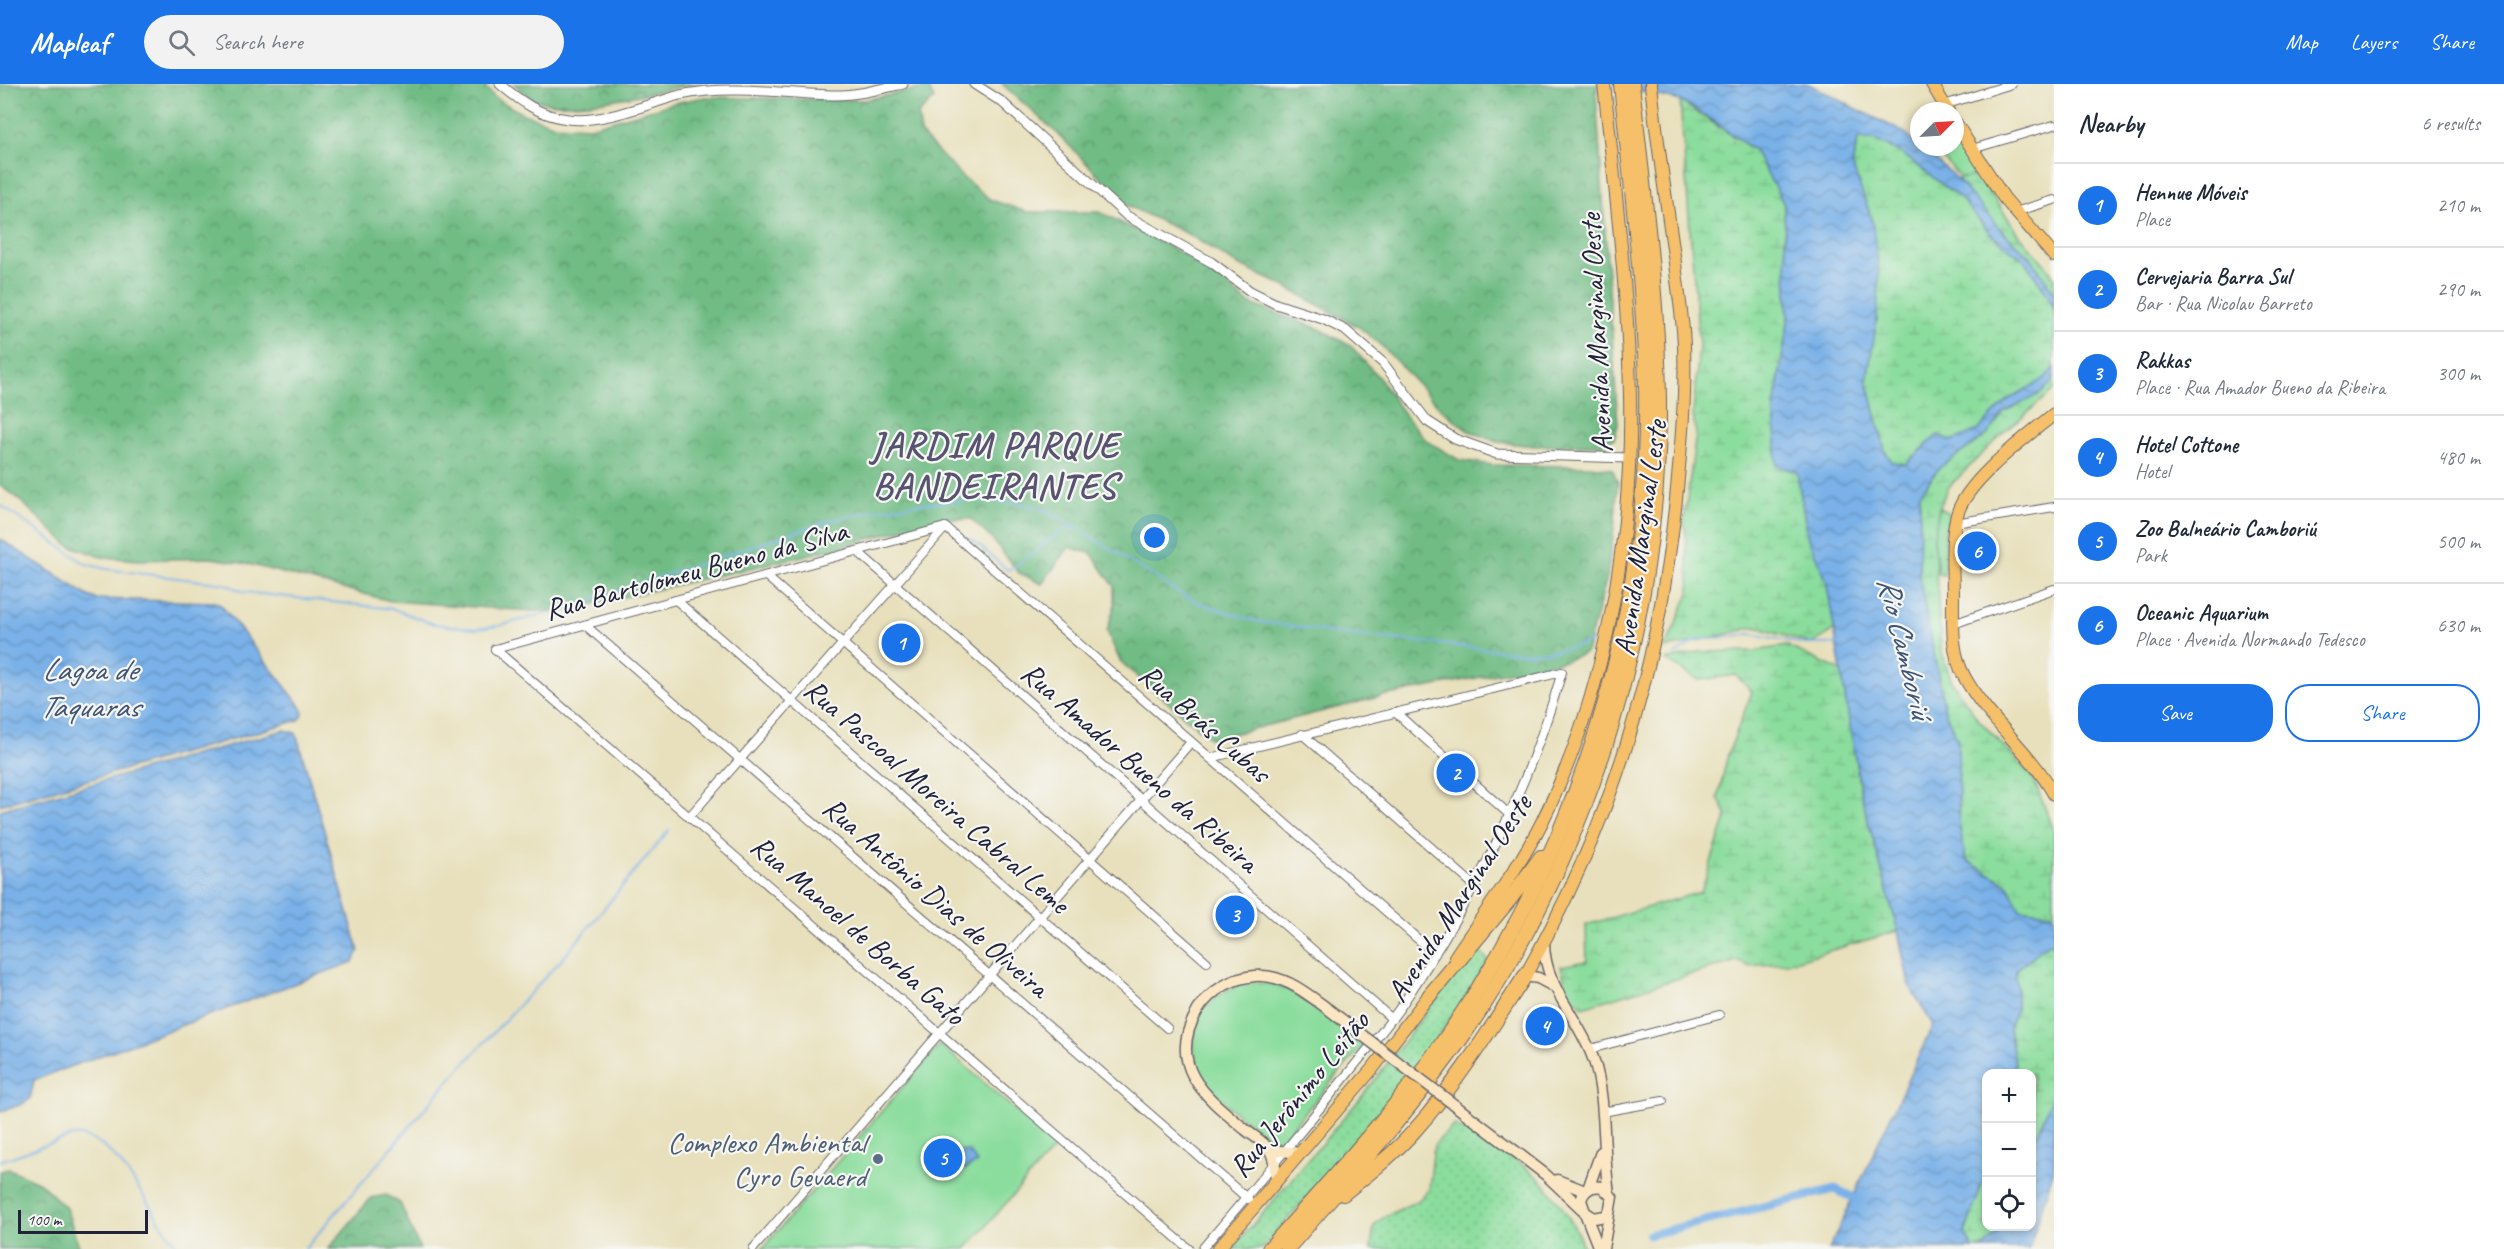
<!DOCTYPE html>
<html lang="en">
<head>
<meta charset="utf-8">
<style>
	:root { --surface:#fff; --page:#f2f2f3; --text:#1f2937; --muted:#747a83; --line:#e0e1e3; --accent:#1a73e8 }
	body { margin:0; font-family:Caveat,sans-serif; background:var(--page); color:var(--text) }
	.controls { position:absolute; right:18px; bottom:18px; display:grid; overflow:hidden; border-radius:12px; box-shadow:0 3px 9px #0003 }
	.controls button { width:54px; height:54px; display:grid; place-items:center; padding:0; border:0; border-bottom:2px solid var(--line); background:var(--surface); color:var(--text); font:30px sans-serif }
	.compass { position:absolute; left:1910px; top:18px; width:54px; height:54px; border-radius:50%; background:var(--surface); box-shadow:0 3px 9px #0003; rotate:66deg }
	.scale { position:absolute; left:18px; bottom:15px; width:130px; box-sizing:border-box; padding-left:6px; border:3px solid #22223b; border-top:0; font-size:16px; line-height:21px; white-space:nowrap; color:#22223b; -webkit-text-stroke:4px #f6f6f2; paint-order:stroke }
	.you { position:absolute; left:1155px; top:454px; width:21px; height:21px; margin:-15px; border:4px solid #fff; border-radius:50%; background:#1a73e8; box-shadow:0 0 0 9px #1a73e833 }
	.badge { display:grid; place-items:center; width:39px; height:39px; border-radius:50%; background:var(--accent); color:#fff; font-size:20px; font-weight:700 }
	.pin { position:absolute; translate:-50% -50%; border:3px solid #fff; box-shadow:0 2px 6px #0006 }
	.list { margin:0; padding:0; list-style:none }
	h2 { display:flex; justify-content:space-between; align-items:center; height:78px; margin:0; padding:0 24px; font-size:26px }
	h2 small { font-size:20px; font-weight:400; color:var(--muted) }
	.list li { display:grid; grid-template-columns:39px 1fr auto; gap:18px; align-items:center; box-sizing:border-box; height:84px; padding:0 24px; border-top:2px solid var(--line) }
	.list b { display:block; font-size:22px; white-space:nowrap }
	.list p { margin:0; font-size:20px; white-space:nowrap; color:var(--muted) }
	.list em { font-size:20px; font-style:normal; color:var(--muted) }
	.actions { display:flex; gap:12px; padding:18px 24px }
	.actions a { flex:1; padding:14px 0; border:2px solid var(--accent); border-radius:24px; text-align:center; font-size:21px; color:var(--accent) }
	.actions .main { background:var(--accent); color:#fff }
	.icon { flex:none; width:33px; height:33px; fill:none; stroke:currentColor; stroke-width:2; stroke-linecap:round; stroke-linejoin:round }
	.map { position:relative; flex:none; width:2054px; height:1165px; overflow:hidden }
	header { display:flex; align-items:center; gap:36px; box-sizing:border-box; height:84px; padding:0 30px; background:var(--accent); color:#fff }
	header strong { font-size:28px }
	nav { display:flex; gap:33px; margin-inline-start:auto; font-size:21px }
	.search { width:420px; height:54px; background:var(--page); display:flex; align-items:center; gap:15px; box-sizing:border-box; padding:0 21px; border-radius:33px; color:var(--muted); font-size:22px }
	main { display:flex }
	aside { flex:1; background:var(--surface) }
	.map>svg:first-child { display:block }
	.grass { fill:url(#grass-dots); stroke:#56806c; stroke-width:1.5 }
	.forest { fill:url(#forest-crowns); stroke:#496f60; stroke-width:1.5 }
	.wetland { fill:url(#wetland-marsh); stroke:#56806c; stroke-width:1.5 }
	.park { fill:#8bdd9d; stroke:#56806c; stroke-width:1.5 }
	.water { fill:url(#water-waves); stroke:#4e6a92; stroke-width:1.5 }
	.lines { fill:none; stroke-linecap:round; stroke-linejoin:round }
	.stream { stroke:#79b1e8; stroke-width:2 }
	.canal { stroke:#79b1e8; stroke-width:9 }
	.minor-casing { stroke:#676468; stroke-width:10 }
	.tertiary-casing { stroke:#676468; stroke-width:11 }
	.secondary-casing { stroke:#676468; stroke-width:13 }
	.primary-casing { stroke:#676468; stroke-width:14 }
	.motorway-casing { stroke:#676468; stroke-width:16 }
	.minor { stroke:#fff; stroke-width:8 }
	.tertiary { stroke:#fff; stroke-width:9 }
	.secondary { stroke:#fbe6c4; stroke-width:10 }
	.primary { stroke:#f6c06b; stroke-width:12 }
	.motorway { stroke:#f6c06b; stroke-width:14 }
	.secondary-bridge-casing { stroke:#676468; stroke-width:13; stroke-linecap:butt }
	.secondary-bridge { stroke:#fbe6c4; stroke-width:10 }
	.service-dot { fill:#5c6f8a; stroke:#f6f6f2; stroke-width:2 }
	.labels { text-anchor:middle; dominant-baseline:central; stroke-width:4.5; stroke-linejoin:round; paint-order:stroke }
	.street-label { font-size:30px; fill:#22223b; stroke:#f6f6f2 }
	.service-label { font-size:30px; fill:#4e5e75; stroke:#f6f6f2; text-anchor:end }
	.water-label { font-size:32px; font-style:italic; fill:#405478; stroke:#f6f6f2 }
	.district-label { font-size:36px; font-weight:bold; letter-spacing:1.5px; fill:#595372; stroke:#f6f6f2 }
</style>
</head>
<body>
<header>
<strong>Mapleaf</strong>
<div class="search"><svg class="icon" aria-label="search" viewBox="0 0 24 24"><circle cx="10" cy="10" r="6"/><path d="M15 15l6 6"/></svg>Search here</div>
<nav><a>Map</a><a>Layers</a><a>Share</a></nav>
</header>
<main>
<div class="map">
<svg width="2054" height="1165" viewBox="0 0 2054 1165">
	<defs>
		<pattern id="grass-dots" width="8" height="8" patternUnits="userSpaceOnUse" patternTransform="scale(1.5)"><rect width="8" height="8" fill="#8bdd9d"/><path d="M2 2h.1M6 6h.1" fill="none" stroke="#78bd88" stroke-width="1.8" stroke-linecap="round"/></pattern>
		<pattern id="forest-crowns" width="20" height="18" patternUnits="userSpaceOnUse" patternTransform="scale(1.5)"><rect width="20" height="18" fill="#70bc84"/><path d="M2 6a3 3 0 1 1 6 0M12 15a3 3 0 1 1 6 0" fill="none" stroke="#5c986d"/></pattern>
		<pattern id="wetland-marsh" width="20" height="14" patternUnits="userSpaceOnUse" patternTransform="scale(1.5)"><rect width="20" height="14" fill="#8bdd9d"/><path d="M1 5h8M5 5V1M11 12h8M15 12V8" fill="none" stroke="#78bd88"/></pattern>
		<pattern id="water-waves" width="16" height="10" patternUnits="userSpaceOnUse" patternTransform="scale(1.5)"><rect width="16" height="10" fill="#79b1e8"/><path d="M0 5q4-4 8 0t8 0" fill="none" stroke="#6390bd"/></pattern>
	</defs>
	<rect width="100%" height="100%" fill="#f6f6f2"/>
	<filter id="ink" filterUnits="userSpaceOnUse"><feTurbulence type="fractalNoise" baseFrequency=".0167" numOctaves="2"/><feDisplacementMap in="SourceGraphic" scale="12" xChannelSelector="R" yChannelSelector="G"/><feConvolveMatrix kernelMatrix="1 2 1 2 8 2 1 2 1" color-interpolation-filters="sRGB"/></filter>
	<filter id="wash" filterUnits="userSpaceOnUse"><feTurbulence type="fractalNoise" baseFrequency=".008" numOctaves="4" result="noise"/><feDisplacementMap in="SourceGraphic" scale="24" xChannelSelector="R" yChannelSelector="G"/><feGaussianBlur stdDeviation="1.35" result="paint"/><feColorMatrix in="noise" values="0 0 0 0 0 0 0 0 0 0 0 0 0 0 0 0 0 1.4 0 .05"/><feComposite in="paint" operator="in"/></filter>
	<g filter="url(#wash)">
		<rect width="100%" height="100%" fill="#e8e0bc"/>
		<g class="grass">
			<path d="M1482,869L1488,876C1427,982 1342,1073 1262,1165H1232L1360,1015L1453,893L1474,871Z"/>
			<path d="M1454,1041C1478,1055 1520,1075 1538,1094C1557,1113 1575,1140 1584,1165H1371L1374,1142L1384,1133L1419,1116L1429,1105L1434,1061Z"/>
		</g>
		<g class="forest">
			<polygon points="0,0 483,0 495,14 523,30 555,41 590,43 678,18 705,13 864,16 928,3 934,15 918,30 921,50 962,93 991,116 1027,128 1100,128 1176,166 1221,196 1248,219 1320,245 1351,262 1379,294 1403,329 1427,357 1459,376 1492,381 1590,382 1612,385 1618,398 1614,445 1607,493 1586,569 1564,577 1383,612 1217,654 1210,654 1195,642 1120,577 1107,547 1114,523 1114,502 1092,470 1069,463 1042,500 1019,489 992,455 971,435 943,434 833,465 563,527 532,527 391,517 248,480 211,474 139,476 102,473 68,461 14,411 0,402"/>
			<path d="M514,0H702C660,3 563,35 528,12C523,9 519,4 514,0Z"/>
			<polygon points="1002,0 1599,0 1596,10 1618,341 1614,354 1602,361 1535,362 1497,358 1467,346 1441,325 1384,264 1359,243 1282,201 1236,180 1190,151 1128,122 1058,50"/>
			<polygon points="9,1085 40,1099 66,1124 80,1165 0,1165 0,1087"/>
			<polygon points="386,1111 400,1119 420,1165 328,1165 371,1114"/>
		</g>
		<g class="wetland">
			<polygon points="1680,17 1754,66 1784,120 1788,238 1774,324 1797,387 1808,455 1826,495 1835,546 1812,560 1755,543 1665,565 1690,507 1684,437 1696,350 1693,331 1699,261"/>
			<polygon points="1858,55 1874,56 1900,68 1961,115 1991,150 2025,177 2050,214 2054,226 2054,283 2046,294 2009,315 1978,346 1952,357 1938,351 1906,380 1892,378 1885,367 1867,296 1877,235 1852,81"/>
			<polygon points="1978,92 2022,154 2048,184 2054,194 2054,209 2029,172 2002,147 1957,95"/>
			<polygon points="2054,295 2054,306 2003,349 1948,404 1939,424 1934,453 1941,566 1952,598 1977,634 2032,692 2054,746 2054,830 2020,825 2007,800 1966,776 1959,740 1958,658 1945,627 1919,492 1920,410 1939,384 1987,351 2004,328 2041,309"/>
			<polygon points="1787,562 1841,587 1861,710 1898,847 1787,879 1748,882 1736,877 1583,923 1568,909 1561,882 1587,877 1586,841 1701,808 1727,731 1718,714 1728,670 1752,608 1736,591 1699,596 1666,576 1699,568 1754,567"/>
			<polygon points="2049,859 2054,860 2054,1008 2032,1065 2032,990 2011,989 2015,980 2009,943 2017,924 2016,886"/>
			<polygon points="1986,1088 1986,1142 2003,1143 1984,1164 1973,1165 1965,1149"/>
		</g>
		<g class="park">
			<polygon points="1960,63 1978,92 1961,94 1938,69"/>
			<polygon points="1939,424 1949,429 1945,448 1944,491 1938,490 1934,453"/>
			<path d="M1250,898L1278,901L1293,908L1363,961L1277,1061C1254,1042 1225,1024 1207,1000C1190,978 1188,939 1209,919C1220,908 1235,902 1250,898Z"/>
			<polygon points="940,960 1056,1062 966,1165 762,1165"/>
		</g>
		<g class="water">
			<polygon points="1613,0 1809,0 1853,23 1905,49 1957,95 2002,147 2029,172 2054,209 2054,226 2050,214 2025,177 1991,150 1961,115 1900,68 1874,56 1858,55 1852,81 1872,135 1879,188 1877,235 1867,296 1885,367 1892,378 1906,380 1938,351 1952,357 1978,346 2009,315 2045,294 2054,283 2054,295 2042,309 2004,328 1987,351 1939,384 1920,410 1919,492 1945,627 1958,658 1959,740 1966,776 2007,800 2020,825 2054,830 2054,860 2049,859 2016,886 2017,924 2009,943 2015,980 2011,989 1986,990 1986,1088 1965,1149 1973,1165 1829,1165 1933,941 1909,901 1898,847 1861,710 1826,495 1808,455 1797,388 1777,382 1774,324 1788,238 1784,120 1754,66 1697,26 1680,17"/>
			<polygon points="0,455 88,512 96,515 215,518 222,522 302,624 303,631 299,636 0,721"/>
			<polygon points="284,646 296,649 359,867 353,878 34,996 30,1015 22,1020 0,1028 0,726"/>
			<polygon points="2054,1008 2054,1085 2029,1165 1977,1165 1984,1164 2003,1143 2032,1142 2032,1065"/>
			<polygon points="969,1067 977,1079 961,1087 953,1079 952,1071 956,1067"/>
		</g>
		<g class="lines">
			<g class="stream">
				<path d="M0,421L86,480L106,485L225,500L244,508L393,525L434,540L476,545L498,542L564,525L818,440L870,427L916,420L977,416L1018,419L1045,426L1078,444L1181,510L1199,519L1255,537L1343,550L1524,569C1551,569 1572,565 1597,556"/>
				<polyline points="958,451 974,457 1006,485 1010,486 1066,444 1077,444"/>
				<polyline points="1675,570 1697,556 1751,550 1805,560 1840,560"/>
				<path d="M0,1077L72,1052C119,1048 151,1135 180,1165"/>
				<polyline points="305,1165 452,993 564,873 669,746"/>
			</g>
			<polyline class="canal" points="1649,1151 1835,1105 1863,1118"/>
		</g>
	</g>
	<g filter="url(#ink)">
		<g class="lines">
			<g class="minor-casing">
				<g id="minor">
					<polyline points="1944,21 2012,0"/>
					<polyline points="1972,65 2054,41"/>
					<polyline points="2015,128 2054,116"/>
					<polyline points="1955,439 2054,423"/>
					<polyline points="945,443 1435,870"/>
					<polyline points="857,467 1392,935"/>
					<polyline points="766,492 1207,878"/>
					<polyline points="676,516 1167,944"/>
					<polyline points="1953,540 2054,505"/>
					<polyline points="585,541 1248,1115"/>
					<polyline points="495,565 1189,1165"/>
					<polyline points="495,565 945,443"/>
					<polyline points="1395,628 1511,732"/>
					<polyline points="1302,650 1476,803"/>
					<polyline points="689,733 944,445"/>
					<polyline points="1590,965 1719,931"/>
					<polyline points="1602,1028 1663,1017"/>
					<polyline points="753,1165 1191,658"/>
					<path d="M1202,1165C1249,1110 1296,1054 1342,997C1363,970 1387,944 1406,915C1476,809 1526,710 1562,588L1210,674"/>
				</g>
			</g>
			<g class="tertiary-casing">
				<g id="tertiary">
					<path d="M500,0C521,18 541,32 568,35C602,40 647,20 680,11C731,0 783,10 835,11C858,11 881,5 903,0"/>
					<polyline points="974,0 1002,18 1127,132 1211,178 1250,207 1276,220 1323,235 1345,246 1383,279 1427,337 1455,355 1497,370 1628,374"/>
				</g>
			</g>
			<g class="secondary-casing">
				<g id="secondary">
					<path d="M1544,859C1544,904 1581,936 1594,977C1607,1016 1602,1066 1609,1109"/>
					<polyline points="1525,892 1538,894 1555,903"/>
					<polyline points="1270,1066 1301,1069"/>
					<polyline points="1515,1067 1546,1091 1582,1125"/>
					<polyline points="1557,1096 1585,1107"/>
					<path d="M1276,1098C1275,1087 1276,1076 1270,1067C1266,1059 1253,1052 1246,1046C1207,1014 1164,982 1198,926C1211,906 1232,894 1255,892C1284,890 1306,909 1328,925"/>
					<polyline points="1588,1105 1601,1068"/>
					<polyline points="1585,1129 1599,1165"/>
					<path d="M1603,1165L1612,1113L1602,1103C1591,1101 1584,1106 1581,1116L1585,1128L1594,1134L1605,1132L1609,1128"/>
				</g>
			</g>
			<g class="primary-casing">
				<g id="primary">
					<polyline points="1932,0 1948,27"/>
					<polyline points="1955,38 2004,114 2054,172"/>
					<path d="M2054,330C2026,353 1966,397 1957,431C1950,457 1953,487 1953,513C1953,541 1951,569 1965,594C1989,637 2030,667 2054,710"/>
					<path d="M1455,873C1484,829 1518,786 1542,738C1606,609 1633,454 1630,311C1628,207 1615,103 1604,0"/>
					<path d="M1525,892C1612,739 1658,589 1676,415C1681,364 1686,312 1684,262C1683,234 1678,207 1675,179C1667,119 1657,60 1651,0"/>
					<polyline points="1218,1165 1373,984 1434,905"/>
				</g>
			</g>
			<g class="motorway-casing">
				<g id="motorway">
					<polyline points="1429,912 1510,815 1541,773"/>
					<path d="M1343,1110C1368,1090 1394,1070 1415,1046C1457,999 1491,944 1525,892"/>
					<path d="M1269,1165C1331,1095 1396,1026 1449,949C1579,760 1650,535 1646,306C1644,204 1631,101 1621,0"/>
					<path d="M1287,1165C1346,1098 1406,1031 1458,959C1586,779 1655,557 1659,337C1660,225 1644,112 1632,0"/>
				</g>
			</g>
			<use href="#minor" class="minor"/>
			<use href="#tertiary" class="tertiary"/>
			<use href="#secondary" class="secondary"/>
			<use href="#primary" class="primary"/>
			<use href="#motorway" class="motorway"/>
			<g class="secondary-bridge-casing">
				<polyline id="secondary-bridge" points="1328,925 1515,1067"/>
			</g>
			<use href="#secondary-bridge" class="secondary-bridge"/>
		</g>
	</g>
	<circle class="service-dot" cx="878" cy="1075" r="6"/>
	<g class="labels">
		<g class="street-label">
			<text transform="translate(1596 249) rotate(-93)">Avenida Marginal Oeste</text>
			<text transform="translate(1640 454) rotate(-82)">Avenida Marginal Leste</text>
			<text transform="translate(696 486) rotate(-15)">Rua Bartolomeu Bueno da Silva</text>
			<text transform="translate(1205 639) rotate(41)">Rua Brás Cubas</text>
			<text transform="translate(1140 683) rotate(41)">Rua Amador Bueno da Ribeira</text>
			<text transform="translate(937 712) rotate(41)">Rua Pascoal Moreira Cabral Leme</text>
			<text transform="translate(936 813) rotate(41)">Rua Antônio Dias de Oliveira</text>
			<text transform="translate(1459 814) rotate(-57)">Avenida Marginal Oeste</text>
			<text transform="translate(858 846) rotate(41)">Rua Manoel de Borba Gato</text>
			<text transform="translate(1299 1010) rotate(-51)">Rua Jerônimo Leitão</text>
		</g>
		<g class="service-label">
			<text x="866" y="1058">Complexo Ambiental<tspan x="866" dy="34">Cyro Gevaerd</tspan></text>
		</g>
		<g class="water-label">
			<text transform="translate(1905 563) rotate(76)">Rio Camboriú</text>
			<text x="89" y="585">Lagoa de<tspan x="89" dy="37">Taquaras</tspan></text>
		</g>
		<g class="district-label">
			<text x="995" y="361">JARDIM PARQUE<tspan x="995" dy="41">BANDEIRANTES</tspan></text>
		</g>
	</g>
</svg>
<div class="controls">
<button>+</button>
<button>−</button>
<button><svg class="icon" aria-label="locate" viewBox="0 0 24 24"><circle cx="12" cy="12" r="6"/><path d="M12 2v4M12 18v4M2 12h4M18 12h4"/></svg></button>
</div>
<svg class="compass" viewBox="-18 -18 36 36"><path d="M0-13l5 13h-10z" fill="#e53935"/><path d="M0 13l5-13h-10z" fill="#747a83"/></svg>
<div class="scale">100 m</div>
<div class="you"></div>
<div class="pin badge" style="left:901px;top:559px">1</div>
<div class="pin badge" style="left:1456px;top:689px">2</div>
<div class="pin badge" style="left:1235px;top:831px">3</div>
<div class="pin badge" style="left:1545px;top:942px">4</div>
<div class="pin badge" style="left:943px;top:1074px">5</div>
<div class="pin badge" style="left:1977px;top:467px">6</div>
</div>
<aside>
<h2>Nearby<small>6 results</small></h2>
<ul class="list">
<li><span class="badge">1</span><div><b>Hennue Móveis</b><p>Place</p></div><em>210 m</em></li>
<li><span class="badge">2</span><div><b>Cervejaria Barra Sul</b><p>Bar · Rua Nicolau Barreto</p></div><em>290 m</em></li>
<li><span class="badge">3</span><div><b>Rakkas</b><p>Place · Rua Amador Bueno da Ribeira</p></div><em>300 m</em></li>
<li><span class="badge">4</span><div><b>Hotel Cottone</b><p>Hotel</p></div><em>480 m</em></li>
<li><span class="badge">5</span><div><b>Zoo Balneário Camboriú</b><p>Park</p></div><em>500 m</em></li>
<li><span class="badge">6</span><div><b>Oceanic Aquarium</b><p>Place · Avenida Normando Tedesco</p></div><em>630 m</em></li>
</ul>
<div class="actions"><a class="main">Save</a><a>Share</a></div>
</aside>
</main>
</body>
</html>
